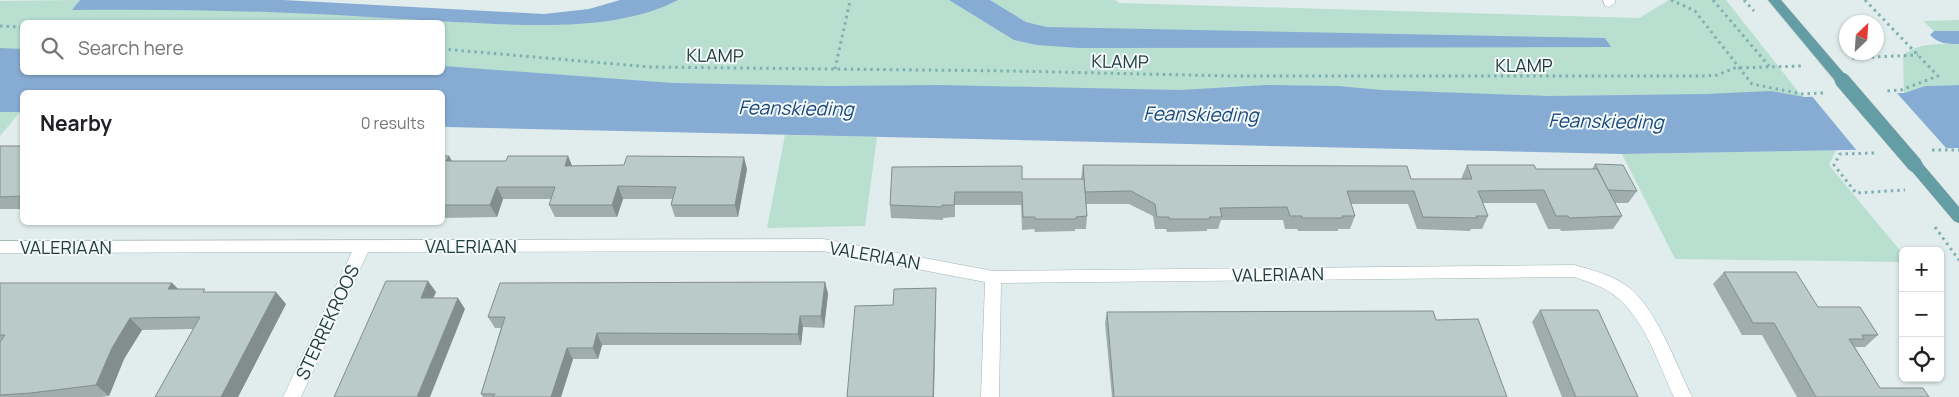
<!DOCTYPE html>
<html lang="en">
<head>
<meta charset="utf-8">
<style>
	:root { --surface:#fff; --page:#f6f6f6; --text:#202124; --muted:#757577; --line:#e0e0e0 }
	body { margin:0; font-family:Manrope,sans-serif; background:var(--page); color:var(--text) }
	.controls { position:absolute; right:15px; bottom:15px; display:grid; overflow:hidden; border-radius:8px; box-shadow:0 1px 4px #0004 }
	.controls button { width:45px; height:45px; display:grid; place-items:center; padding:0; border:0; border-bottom:1px solid var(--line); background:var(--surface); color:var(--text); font:25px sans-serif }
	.compass { position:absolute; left:1839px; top:15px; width:45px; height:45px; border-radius:50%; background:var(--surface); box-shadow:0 1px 4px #0004; rotate:25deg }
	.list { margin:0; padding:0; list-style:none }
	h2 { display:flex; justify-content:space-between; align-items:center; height:65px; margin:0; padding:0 20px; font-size:21px }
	h2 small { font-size:16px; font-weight:400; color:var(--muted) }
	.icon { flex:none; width:28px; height:28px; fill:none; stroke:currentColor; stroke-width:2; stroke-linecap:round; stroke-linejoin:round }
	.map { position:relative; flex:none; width:1959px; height:397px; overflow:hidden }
	.search { position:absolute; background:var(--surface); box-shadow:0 1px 4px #0004; left:20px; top:20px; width:425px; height:55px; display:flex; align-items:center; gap:12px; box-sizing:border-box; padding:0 18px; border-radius:8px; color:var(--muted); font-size:19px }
	.panel { position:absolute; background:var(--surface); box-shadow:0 1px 4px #0004; left:20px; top:90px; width:425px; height:135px; border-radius:8px }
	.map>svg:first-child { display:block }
	.green { fill:#b9dfd1 }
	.water { fill:#87acd4 }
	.pier { fill:#e1edec }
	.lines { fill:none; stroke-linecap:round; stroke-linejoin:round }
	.minor-casing { stroke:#a4b4b4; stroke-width:1 }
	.major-casing { stroke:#c1c8c9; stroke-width:1 }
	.path { stroke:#80afb2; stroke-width:3; stroke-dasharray:2.5 4; stroke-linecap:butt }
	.minor { fill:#fff; fill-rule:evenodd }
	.major { fill:#649da4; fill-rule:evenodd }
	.major-bridge-casing { stroke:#c1c8c9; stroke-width:16; stroke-linecap:butt }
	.major-bridge { stroke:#649da4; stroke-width:15 }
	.wall { fill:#9faead }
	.shaded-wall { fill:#828d8d }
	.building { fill:#b9cac9; stroke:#828d8d }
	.labels { text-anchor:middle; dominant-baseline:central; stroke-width:4; stroke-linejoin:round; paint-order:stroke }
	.street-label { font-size:18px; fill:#213b3e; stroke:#f2f9f8 }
	.water-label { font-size:19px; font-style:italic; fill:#18477d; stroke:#f2f9f8 }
</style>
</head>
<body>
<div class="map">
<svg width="1959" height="397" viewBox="0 0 1959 397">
	<rect width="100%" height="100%" fill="#e1edec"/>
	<g class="green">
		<polygon points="80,0 77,3 546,21 646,0 976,0 1028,32 1047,27 1026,22 990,0 1115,0 1119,3 1639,18 1669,0 1726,0 1808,104 664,87 442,72 442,22 22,22 22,57 0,56 0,1"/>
		<polygon points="1959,20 1959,31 1934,31 1923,21"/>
		<path d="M1959,44V85L1925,86L1904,93L1903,55C1919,42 1939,44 1959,44Z"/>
		<polygon points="0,112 20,112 0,136"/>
		<polygon points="785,135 877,137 865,226 767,228"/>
		<polygon points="1836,150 1829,165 1903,254 1903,262 1675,259 1622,154"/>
	</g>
	<g class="water">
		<path d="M80,0H283L544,14L589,9L620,0H678C615,33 523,25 454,22C400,19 346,15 292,13C219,10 145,9 72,10Z"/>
		<polygon points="949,0 990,0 1026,22 1047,27 1605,38 1611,47 1079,48 1037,45 1014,40"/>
		<path d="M1934,31H1959V44C1947,44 1939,44 1930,35Z"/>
		<polygon points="0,48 22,49 22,72 442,72 443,66 673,83 829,86 939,85 1180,90 1266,85 1338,86 1382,90 1549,96 1705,94 1771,91 1805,97 1904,93 1925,86 1959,85 1959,148 1622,154 447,127 443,126 442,92 22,92 22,112 0,112"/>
	</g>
	<polygon class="pier" points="1895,91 1947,149 1858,152 1811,95"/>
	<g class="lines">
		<g class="minor-casing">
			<g id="minor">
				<polygon points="1603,0 1615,0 1615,3 1609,7 1605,6"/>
				<path d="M823,239L993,271L1574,265C1593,270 1615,276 1631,289C1658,313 1676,364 1692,397H1674C1659,365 1646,323 1619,299C1607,288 1590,282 1574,277L1001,283L999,397H981L985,282L823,251L368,252L301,397H283L352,252L0,253V241Z"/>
			</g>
		</g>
		<g class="major-casing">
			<g id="major">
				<polygon points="1768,0 1781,0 1847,77 1849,80 1847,83 1837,83"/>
				<polygon points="1915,160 1920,161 1959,207 1959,223 1954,221 1910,169 1908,165 1910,161"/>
			</g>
		</g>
		<g class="path">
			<polyline points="1671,0 1695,11 1752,84 1802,94 1823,93"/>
			<polyline points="1713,0 1769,66"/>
			<polyline points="1744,0 1754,11"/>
			<polyline points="1865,0 1938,76 1901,90 1884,91"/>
			<polyline points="0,26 22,27"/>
			<polyline points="442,49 650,67 1014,71 1231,76 1703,76 1717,75 1735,68 1801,66"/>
			<polyline points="1852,58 1918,55"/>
			<polyline points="835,69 850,1 848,0"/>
			<polyline points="1932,150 1959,150"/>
			<polyline points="1874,153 1840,154 1834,165 1856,193 1905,190"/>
			<polyline points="1935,227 1959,260"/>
		</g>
		<use href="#minor" class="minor"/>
		<use href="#major" class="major"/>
		<g class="major-bridge-casing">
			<polyline id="major-bridge" points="1842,80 1915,165"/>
		</g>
		<use href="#major-bridge" class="major-bridge"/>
	</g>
	<g class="wall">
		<rect x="0" y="146" width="22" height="63"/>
		<polygon points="442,156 449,156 452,161 506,161 568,156 572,166 747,169 738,217 675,217 671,205 672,199 623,199 617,217 555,217 549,205 551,199 503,199 497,217 442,218"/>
		<polygon points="1595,164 1637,191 1628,203 1615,203 1622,216 1613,229 1561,231 1560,229 1548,229 1536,203 1483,203 1488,216 1482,229 1471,229 1470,231 1417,229 1408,204 1351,204 1355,216 1350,229 1338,229 1338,231 1298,231 1297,229 1285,229 1283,220 1221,220 1218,229 1207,229 1207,231 1167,232 1166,229 1155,229 1153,216 1129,204 1086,204 1087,216 1086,229 1075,229 1075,231 1035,232 1034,229 1022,230 1021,205 955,205 955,217 943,218 943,220 891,218 890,205 1022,179 1081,179 1083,165 1411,179 1461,179 1467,165 1536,169 1592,169"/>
		<polygon points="1724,272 1818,307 1878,335 1865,347 1855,347 1880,388 1929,397 1797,397 1762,335 1742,335 1713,284"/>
		<polygon points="825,282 828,294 824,328 803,327 801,345 602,345 598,359 573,359 561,397 483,397 481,394 501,328 495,328 488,317"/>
		<polygon points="0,283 172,283 178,289 286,304 238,397 155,397 193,329 142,330 124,359 109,396 101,397 0,397"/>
		<polygon points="1540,310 1638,397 1562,397 1532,322"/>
		<polygon points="1107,312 1507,397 1112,397 1105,323"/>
	</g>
	<g class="shaded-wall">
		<polygon points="449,156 455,168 446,161"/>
		<polygon points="568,156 573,168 565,166"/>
		<polygon points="744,157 747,169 738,217 735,205"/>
		<polygon points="618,186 623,199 617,217 612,205"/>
		<polygon points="497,187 503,199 497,217 490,205"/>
		<polygon points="428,281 436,292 428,310 421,298"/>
		<polygon points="825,282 828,294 824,328 821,316"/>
		<polygon points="172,283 183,294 168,289"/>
		<polygon points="936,288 936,300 934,397 933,397"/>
		<polygon points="276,292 286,304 238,397 221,397"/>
		<polygon points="458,298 465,309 430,397 417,397"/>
		<polygon points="800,316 803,327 801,345 798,334"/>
		<polygon points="130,318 142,330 124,359 109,396 96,385 112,348"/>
		<polygon points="597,333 602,345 598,359 593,348"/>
		<polygon points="567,348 573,359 561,397 551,397"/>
	</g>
	<g class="building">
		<polygon points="0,146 22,146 22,196 0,197"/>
		<polygon points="442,156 449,156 446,161 506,161 508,156 568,156 565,166 624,165 627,156 744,157 735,205 671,205 676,187 618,186 612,205 549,205 555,187 497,187 490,205 442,205"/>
		<polygon points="1595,164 1623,165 1637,191 1608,190"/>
		<polygon points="1083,165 1407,166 1411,179 1472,179 1467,165 1534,165 1536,169 1597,169 1622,216 1569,218 1568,216 1556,216 1544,190 1478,191 1488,216 1476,216 1477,218 1423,217 1414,191 1347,191 1355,216 1342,216 1343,218 1302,218 1302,216 1290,216 1287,207 1220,208 1222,217 1209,217 1210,219 1169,219 1169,217 1157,217 1155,204 1131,191 1085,192"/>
		<polygon points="1022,166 1022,179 1084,179 1087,216 1076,217 1076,219 1035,219 1035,217 1023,217 1022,192 955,192 954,205 942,205 942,207 890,205 892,167"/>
		<polygon points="1724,272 1796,272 1818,307 1860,307 1878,335 1862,335 1864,339 1849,339 1880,388 1923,388 1929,397 1816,397 1774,323 1753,323"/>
		<polygon points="386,281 428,281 421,298 458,298 417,397 334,397"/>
		<polygon points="825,282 821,316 800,316 798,334 597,333 593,348 567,348 551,397 493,397 495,394 481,394 505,317 488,317 500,283"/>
		<polygon points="0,283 172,283 168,289 205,289 203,292 276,292 221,397 155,397 200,317 130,318 112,348 96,385 31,393 0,395 0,342 5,335 0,335"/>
		<polygon points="936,288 933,397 847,397 855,306 893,305 894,289"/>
		<polygon points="1540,310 1598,310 1638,397 1576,397"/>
		<polygon points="1433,311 1436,320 1478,319 1507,397 1114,397 1107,312"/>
	</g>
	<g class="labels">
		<g class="street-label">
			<text transform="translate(715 55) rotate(1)">KLAMP</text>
			<text transform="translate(1120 61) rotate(1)">KLAMP</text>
			<text x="1524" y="65">KLAMP</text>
			<text x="471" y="246">VALERIAAN</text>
			<text x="66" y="247">VALERIAAN</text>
			<text transform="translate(875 255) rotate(10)">VALERIAAN</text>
			<text transform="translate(1278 274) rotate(-1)">VALERIAAN</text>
			<text transform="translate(327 322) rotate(-65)">STERREKROOS</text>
		</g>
		<g class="water-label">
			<text transform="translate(796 108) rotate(1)">Feanskieding</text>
			<text transform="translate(1201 114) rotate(1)">Feanskieding</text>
			<text transform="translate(1606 121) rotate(1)">Feanskieding</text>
		</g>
	</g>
</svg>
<div class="controls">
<button>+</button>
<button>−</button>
<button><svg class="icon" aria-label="locate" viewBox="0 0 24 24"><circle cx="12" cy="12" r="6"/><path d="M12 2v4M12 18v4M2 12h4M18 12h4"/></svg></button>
</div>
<svg class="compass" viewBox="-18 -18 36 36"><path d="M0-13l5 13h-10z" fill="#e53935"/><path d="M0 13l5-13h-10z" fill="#757577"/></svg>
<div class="search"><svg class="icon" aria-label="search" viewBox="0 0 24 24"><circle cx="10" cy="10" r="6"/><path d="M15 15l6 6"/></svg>Search here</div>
<section class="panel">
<h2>Nearby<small>0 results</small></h2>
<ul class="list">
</ul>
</section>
</div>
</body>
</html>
